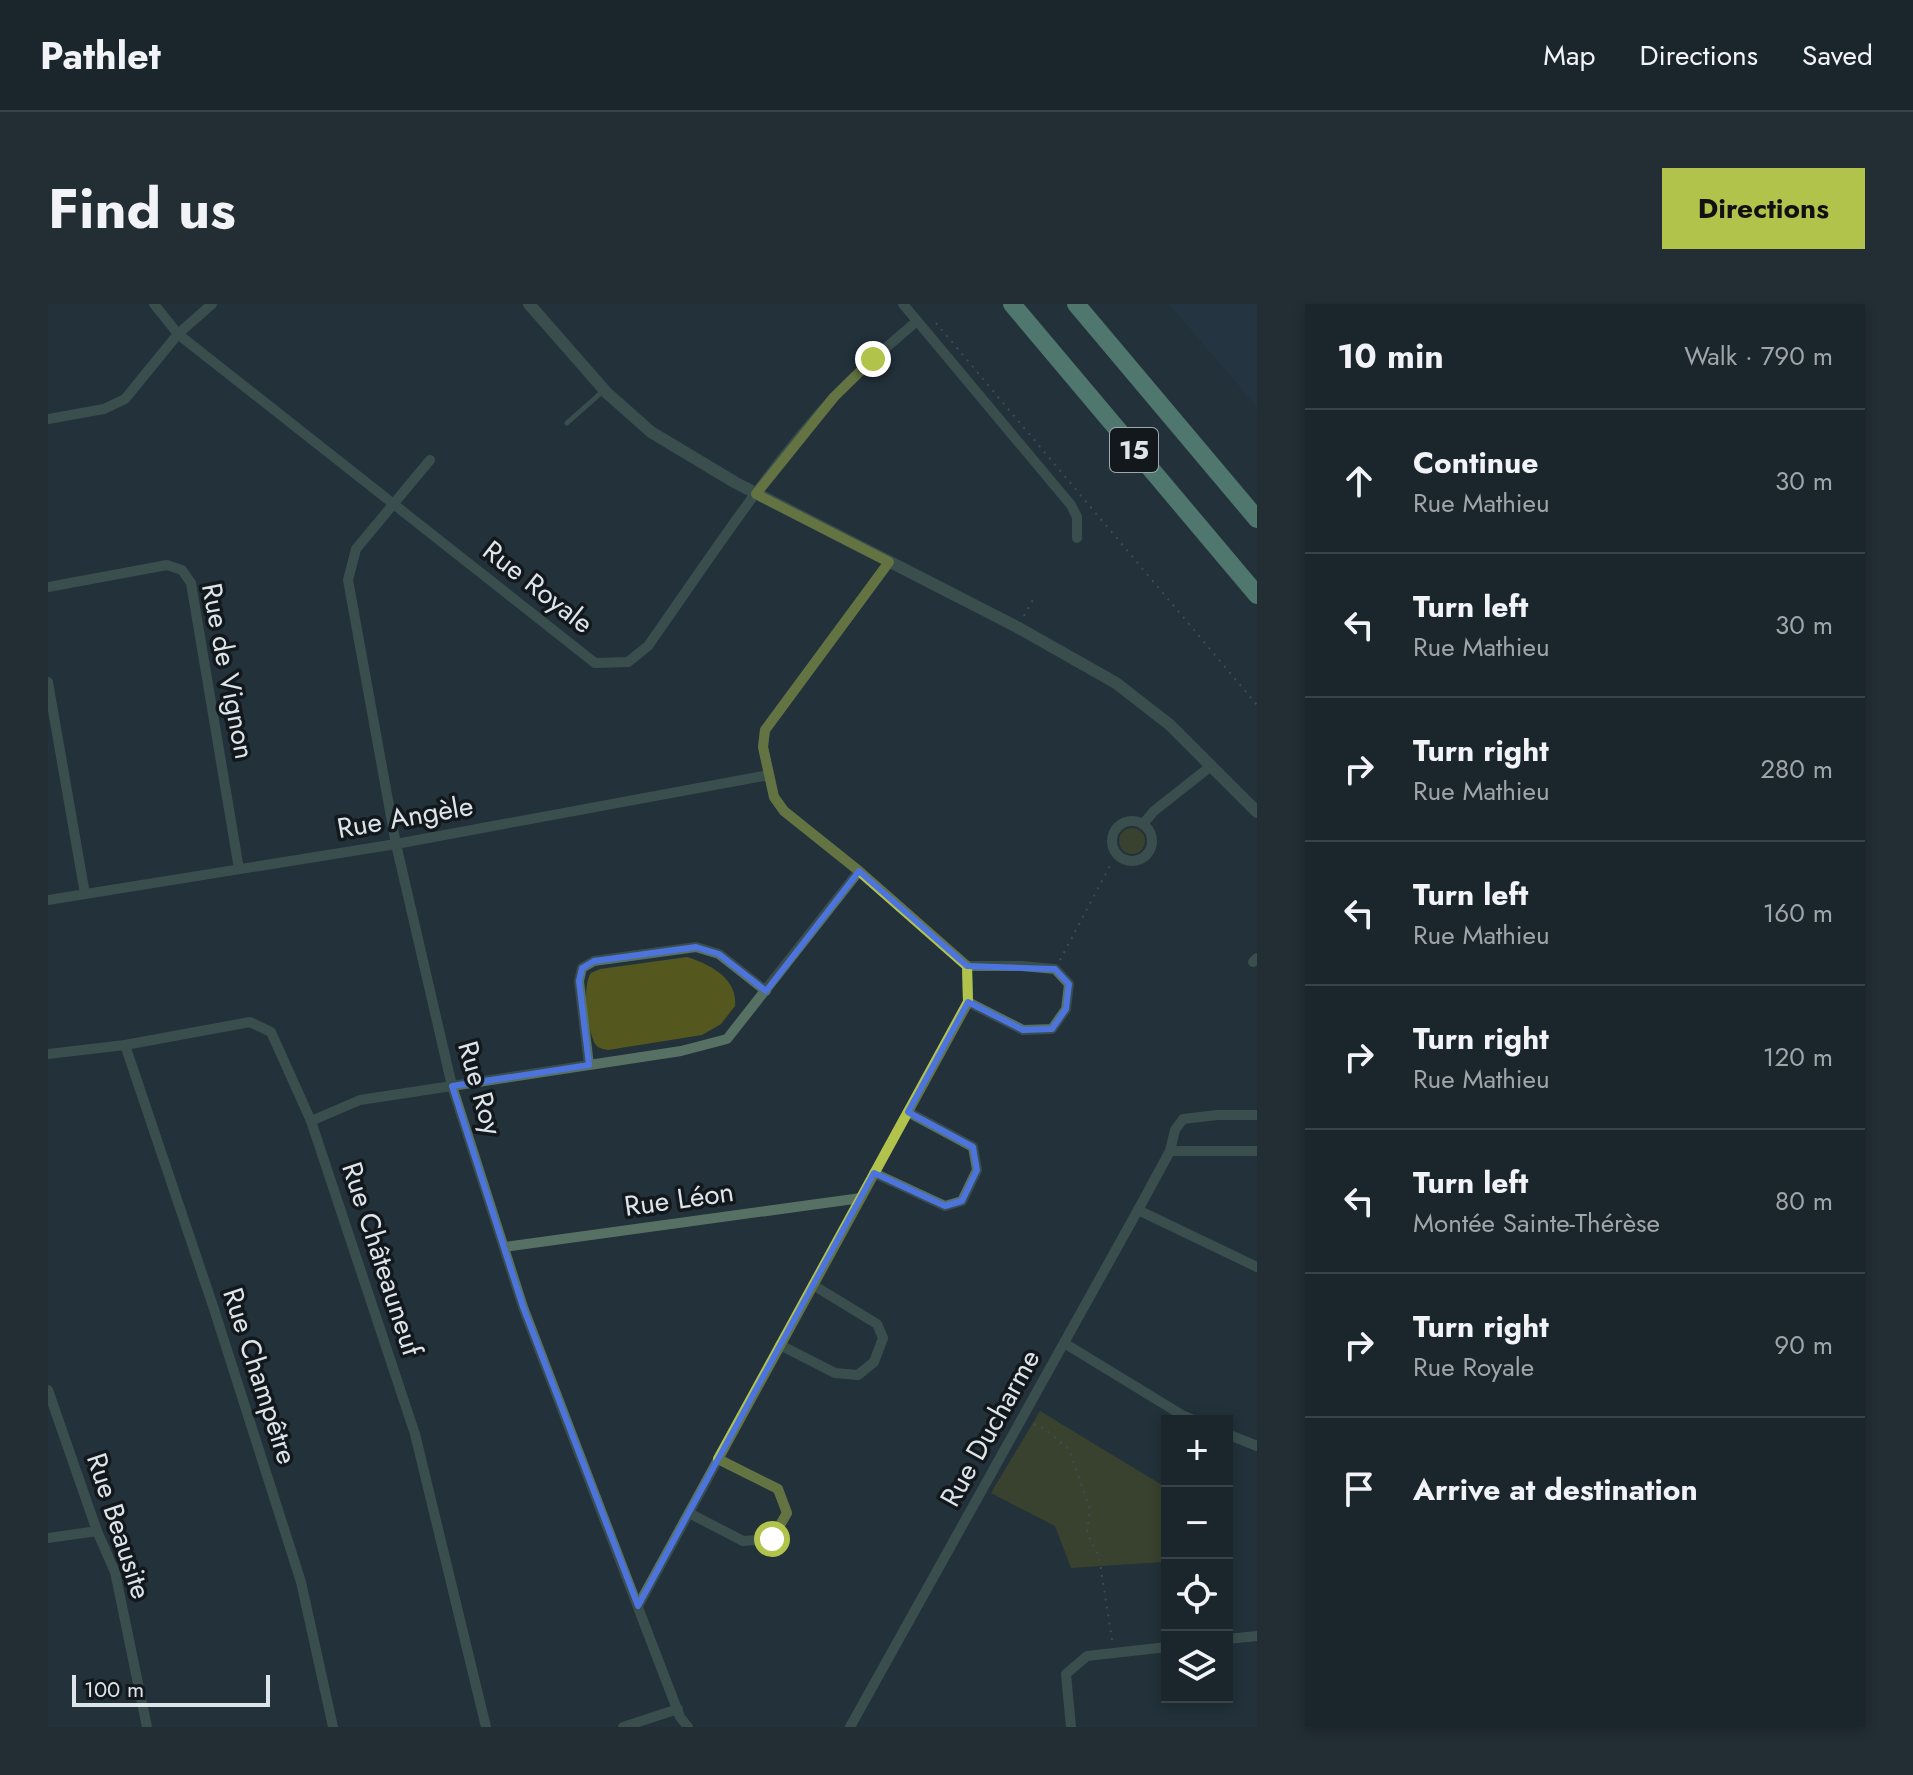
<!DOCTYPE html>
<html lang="en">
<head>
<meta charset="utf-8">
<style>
	:root { --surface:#1a252c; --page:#232d34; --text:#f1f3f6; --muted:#9fa5a9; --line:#384248; --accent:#b2c34c }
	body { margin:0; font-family:Jost,sans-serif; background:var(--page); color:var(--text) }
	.controls { position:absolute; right:24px; bottom:24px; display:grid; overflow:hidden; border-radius:0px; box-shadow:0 4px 12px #0003 }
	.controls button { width:72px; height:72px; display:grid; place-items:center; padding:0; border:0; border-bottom:2px solid var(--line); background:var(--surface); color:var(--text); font:40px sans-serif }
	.scale { position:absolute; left:24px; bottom:20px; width:198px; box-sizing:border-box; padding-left:8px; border:4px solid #dde5eb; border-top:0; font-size:22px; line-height:28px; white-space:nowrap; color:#dde5eb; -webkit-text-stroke:6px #12181c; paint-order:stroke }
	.stop { position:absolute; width:24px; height:24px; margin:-18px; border:6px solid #b2c34c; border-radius:50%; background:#fff }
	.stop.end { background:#b2c34c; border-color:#fff; box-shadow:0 2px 8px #0008 }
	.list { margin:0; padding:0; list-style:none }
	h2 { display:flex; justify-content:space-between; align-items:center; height:104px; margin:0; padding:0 32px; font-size:34px }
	h2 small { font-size:26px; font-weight:400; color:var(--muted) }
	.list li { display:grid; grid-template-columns:52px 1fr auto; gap:24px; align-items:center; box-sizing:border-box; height:144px; padding:0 32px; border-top:2px solid var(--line) }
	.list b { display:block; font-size:30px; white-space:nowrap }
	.list p { margin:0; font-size:26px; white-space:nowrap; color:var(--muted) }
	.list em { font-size:26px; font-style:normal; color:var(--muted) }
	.icon { flex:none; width:44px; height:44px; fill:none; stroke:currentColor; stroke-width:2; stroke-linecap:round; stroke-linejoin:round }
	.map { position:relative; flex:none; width:1209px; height:1423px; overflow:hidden; border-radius:0px }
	header { display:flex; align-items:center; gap:48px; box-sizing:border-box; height:112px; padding:0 40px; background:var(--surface); border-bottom:2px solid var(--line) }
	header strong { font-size:38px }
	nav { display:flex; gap:44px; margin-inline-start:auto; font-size:28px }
	.intro { display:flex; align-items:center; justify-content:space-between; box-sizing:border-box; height:192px; padding:0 48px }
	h1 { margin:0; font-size:56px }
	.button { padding:20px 36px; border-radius:0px; background:var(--accent); color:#111; font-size:28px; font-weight:700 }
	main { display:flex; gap:48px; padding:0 48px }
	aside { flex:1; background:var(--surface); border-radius:0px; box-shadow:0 4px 12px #0003 }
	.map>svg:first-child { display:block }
	.built { fill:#273b49 }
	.green { fill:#54581f }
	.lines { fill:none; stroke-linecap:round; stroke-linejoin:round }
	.path { stroke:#606c74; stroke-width:2; stroke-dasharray:2 6; stroke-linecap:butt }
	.service { stroke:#567164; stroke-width:5 }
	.minor { stroke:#567164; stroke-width:10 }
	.tertiary { stroke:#567164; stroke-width:12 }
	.motorway { stroke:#87ccae; stroke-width:18 }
	.route { stroke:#b2c34c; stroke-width:10 }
	.marked { fill:none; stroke:#4d74dd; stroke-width:6; stroke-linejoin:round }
	.labels { text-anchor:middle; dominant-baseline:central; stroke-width:7; stroke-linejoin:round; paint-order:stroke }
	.shield { fill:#12181c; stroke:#a0a8ad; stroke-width:2 }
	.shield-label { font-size:26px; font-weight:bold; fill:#dde5eb }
	.street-label { font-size:28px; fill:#dde5eb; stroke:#12181c }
</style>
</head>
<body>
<header>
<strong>Pathlet</strong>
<nav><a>Map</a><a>Directions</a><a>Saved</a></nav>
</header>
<div class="intro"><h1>Find us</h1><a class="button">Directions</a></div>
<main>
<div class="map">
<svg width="1209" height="1423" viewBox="0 0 1209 1423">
	<rect width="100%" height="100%" fill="#23313a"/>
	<polygon class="built" points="1121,0 1209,0 1209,103"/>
	<g class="green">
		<circle cx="1084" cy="537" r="13"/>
		<path d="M639,653C661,660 690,674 687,702L673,720L654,731L560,746C553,745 547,743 545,735C539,721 534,682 543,669L552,665Z"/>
		<polygon points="992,1107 1119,1184 1119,1247 1115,1258 1023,1264 1007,1222 943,1189"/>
	</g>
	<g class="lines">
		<g class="path">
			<polyline points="888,19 1209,401"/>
			<polyline points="976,312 987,292"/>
			<polyline points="1012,656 1064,558"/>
			<polyline points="986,1120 995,1124 1021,1145 1042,1205 1039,1229 1051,1253 1064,1336"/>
		</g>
		<polyline class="service" points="519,119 554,88"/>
		<g class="minor">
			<path d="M106,0L130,30L547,359L580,358L600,342C660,257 717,168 787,92C812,65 841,41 869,17"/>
			<polyline points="855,0 1023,201 1029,213 1029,234"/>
			<polyline points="0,115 56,105 77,95 130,30 164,0"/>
			<polyline points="382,156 308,245 300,276 348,540 404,782 475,1003 632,1413 640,1423"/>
			<polyline points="0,283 119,261 134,266 143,279 191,565"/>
			<polyline points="0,378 37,590"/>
			<circle cx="1084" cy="537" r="20"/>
			<polyline points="1095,520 1106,507 1163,462"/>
			<polyline points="0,596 348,540 721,471"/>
			<polyline points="1205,658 1209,654"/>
			<polyline points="919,662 974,662 1007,665 1021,680 1018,705 1004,725 975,726 920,698"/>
			<polyline points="77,741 166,1005 253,1278 285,1423"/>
			<polyline points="0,750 77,741 202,718 223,728 263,817 367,1130 438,1423"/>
			<polyline points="541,761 531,677 534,664 546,657 648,643 671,650 718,687"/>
			<polyline points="263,817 312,796 633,747 679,735 811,567"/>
			<polyline points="1122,847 1209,847"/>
			<polyline points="826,869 897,902 914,897 929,866 925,843 860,808"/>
			<polyline points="1090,906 1209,963"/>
			<polyline points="456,943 813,894"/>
			<polyline points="1016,1039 1134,1111 1148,1117"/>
			<polyline points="732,1041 787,1069 810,1071 826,1058 835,1034 829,1020 765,981"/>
			<polyline points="0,1086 49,1227 67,1268 99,1423"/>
			<polyline points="1179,1130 1209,1142"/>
			<polyline points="641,1209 695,1237 724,1235 739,1209 730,1185 670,1155"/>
			<polyline points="0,1234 49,1227"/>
			<polyline points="590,1302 920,698 919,662 811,567 736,507 726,493 715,443 717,426 841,258"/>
			<polyline points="1179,1335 1209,1332"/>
			<polyline points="575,1423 630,1405"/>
			<polyline points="802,1423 1090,906 1122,847 1127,826 1135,815 1169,811 1209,811"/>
			<polyline points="1023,1423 1018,1370 1039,1352 1119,1343"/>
		</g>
		<polyline class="tertiary" points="481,0 559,89 603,128 688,179 969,323 1068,379 1122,421 1209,508"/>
		<g class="motorway">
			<polyline points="964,0 1209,291"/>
			<polyline points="1028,0 1209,215"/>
		</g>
	</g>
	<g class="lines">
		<polyline class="route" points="724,1235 739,1209 730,1185 670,1155 920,698 919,662 811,567 736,507 726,493 715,443 717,426 841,258 708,190 786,93 825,55"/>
	</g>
	<path d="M0 0H1209V1423H0ZM811,567L919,662L1007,665L1021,680L1018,705L1004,725L975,726L920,698L860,808L925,843L929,866L914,897L897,902L826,869L590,1302L475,1003L404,782L541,761L531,677L534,664L546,657L648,643L671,650L718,687Z" fill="#23313a" fill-opacity=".55" fill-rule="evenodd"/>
	<path class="marked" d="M811,567L919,662L1007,665L1021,680L1018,705L1004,725L975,726L920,698L860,808L925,843L929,866L914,897L897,902L826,869L590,1302L475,1003L404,782L541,761L531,677L534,664L546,657L648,643L671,650L718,687Z"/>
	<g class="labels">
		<rect class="shield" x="1062" y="124" width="48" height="44" rx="6"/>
		<g class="shield-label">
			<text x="1086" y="146">15</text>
		</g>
		<g class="street-label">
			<text transform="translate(490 283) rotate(38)">Rue Royale</text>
			<text transform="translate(180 367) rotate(79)">Rue de Vignon</text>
			<text transform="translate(357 513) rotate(-10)">Rue Angèle</text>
			<text transform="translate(432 784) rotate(74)">Rue Roy</text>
			<text transform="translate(631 895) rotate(-8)">Rue Léon</text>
			<text transform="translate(334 955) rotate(72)">Rue Châteauneuf</text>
			<text transform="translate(212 1072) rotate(72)">Rue Champêtre</text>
			<text transform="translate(942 1124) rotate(-61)">Rue Ducharme</text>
			<text transform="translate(71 1222) rotate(72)">Rue Beausite</text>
		</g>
	</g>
</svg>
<div class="controls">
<button>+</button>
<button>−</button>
<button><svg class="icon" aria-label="locate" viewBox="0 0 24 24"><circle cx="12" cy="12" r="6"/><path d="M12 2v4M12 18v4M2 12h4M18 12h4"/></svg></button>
<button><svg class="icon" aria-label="layers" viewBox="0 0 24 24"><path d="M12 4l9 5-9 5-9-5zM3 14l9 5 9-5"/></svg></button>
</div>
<div class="scale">100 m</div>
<div class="stop" style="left:724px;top:1235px"></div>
<div class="stop end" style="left:825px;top:55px"></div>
</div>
<aside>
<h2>10 min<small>Walk · 790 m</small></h2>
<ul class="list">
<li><svg class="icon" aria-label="ahead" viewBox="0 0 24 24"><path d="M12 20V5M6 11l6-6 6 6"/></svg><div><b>Continue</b><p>Rue Mathieu</p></div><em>30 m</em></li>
<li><svg class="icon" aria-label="left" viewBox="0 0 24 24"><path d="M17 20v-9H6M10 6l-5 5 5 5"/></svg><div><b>Turn left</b><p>Rue Mathieu</p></div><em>30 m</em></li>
<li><svg class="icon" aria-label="right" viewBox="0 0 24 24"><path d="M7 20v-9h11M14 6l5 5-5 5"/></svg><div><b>Turn right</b><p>Rue Mathieu</p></div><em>280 m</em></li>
<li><svg class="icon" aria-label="left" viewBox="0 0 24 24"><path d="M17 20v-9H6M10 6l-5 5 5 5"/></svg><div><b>Turn left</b><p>Rue Mathieu</p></div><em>160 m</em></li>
<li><svg class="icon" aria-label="right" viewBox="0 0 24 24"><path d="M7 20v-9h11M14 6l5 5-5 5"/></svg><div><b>Turn right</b><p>Rue Mathieu</p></div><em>120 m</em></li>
<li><svg class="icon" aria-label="left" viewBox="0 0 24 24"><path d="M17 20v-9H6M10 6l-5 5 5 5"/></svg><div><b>Turn left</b><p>Montée Sainte-Thérèse</p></div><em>80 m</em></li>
<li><svg class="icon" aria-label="right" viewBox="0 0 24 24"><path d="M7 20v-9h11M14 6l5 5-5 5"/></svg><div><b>Turn right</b><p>Rue Royale</p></div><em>90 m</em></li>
<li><svg class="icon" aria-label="arrive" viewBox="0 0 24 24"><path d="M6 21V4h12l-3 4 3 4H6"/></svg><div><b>Arrive at destination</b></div></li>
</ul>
</aside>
</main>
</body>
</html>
